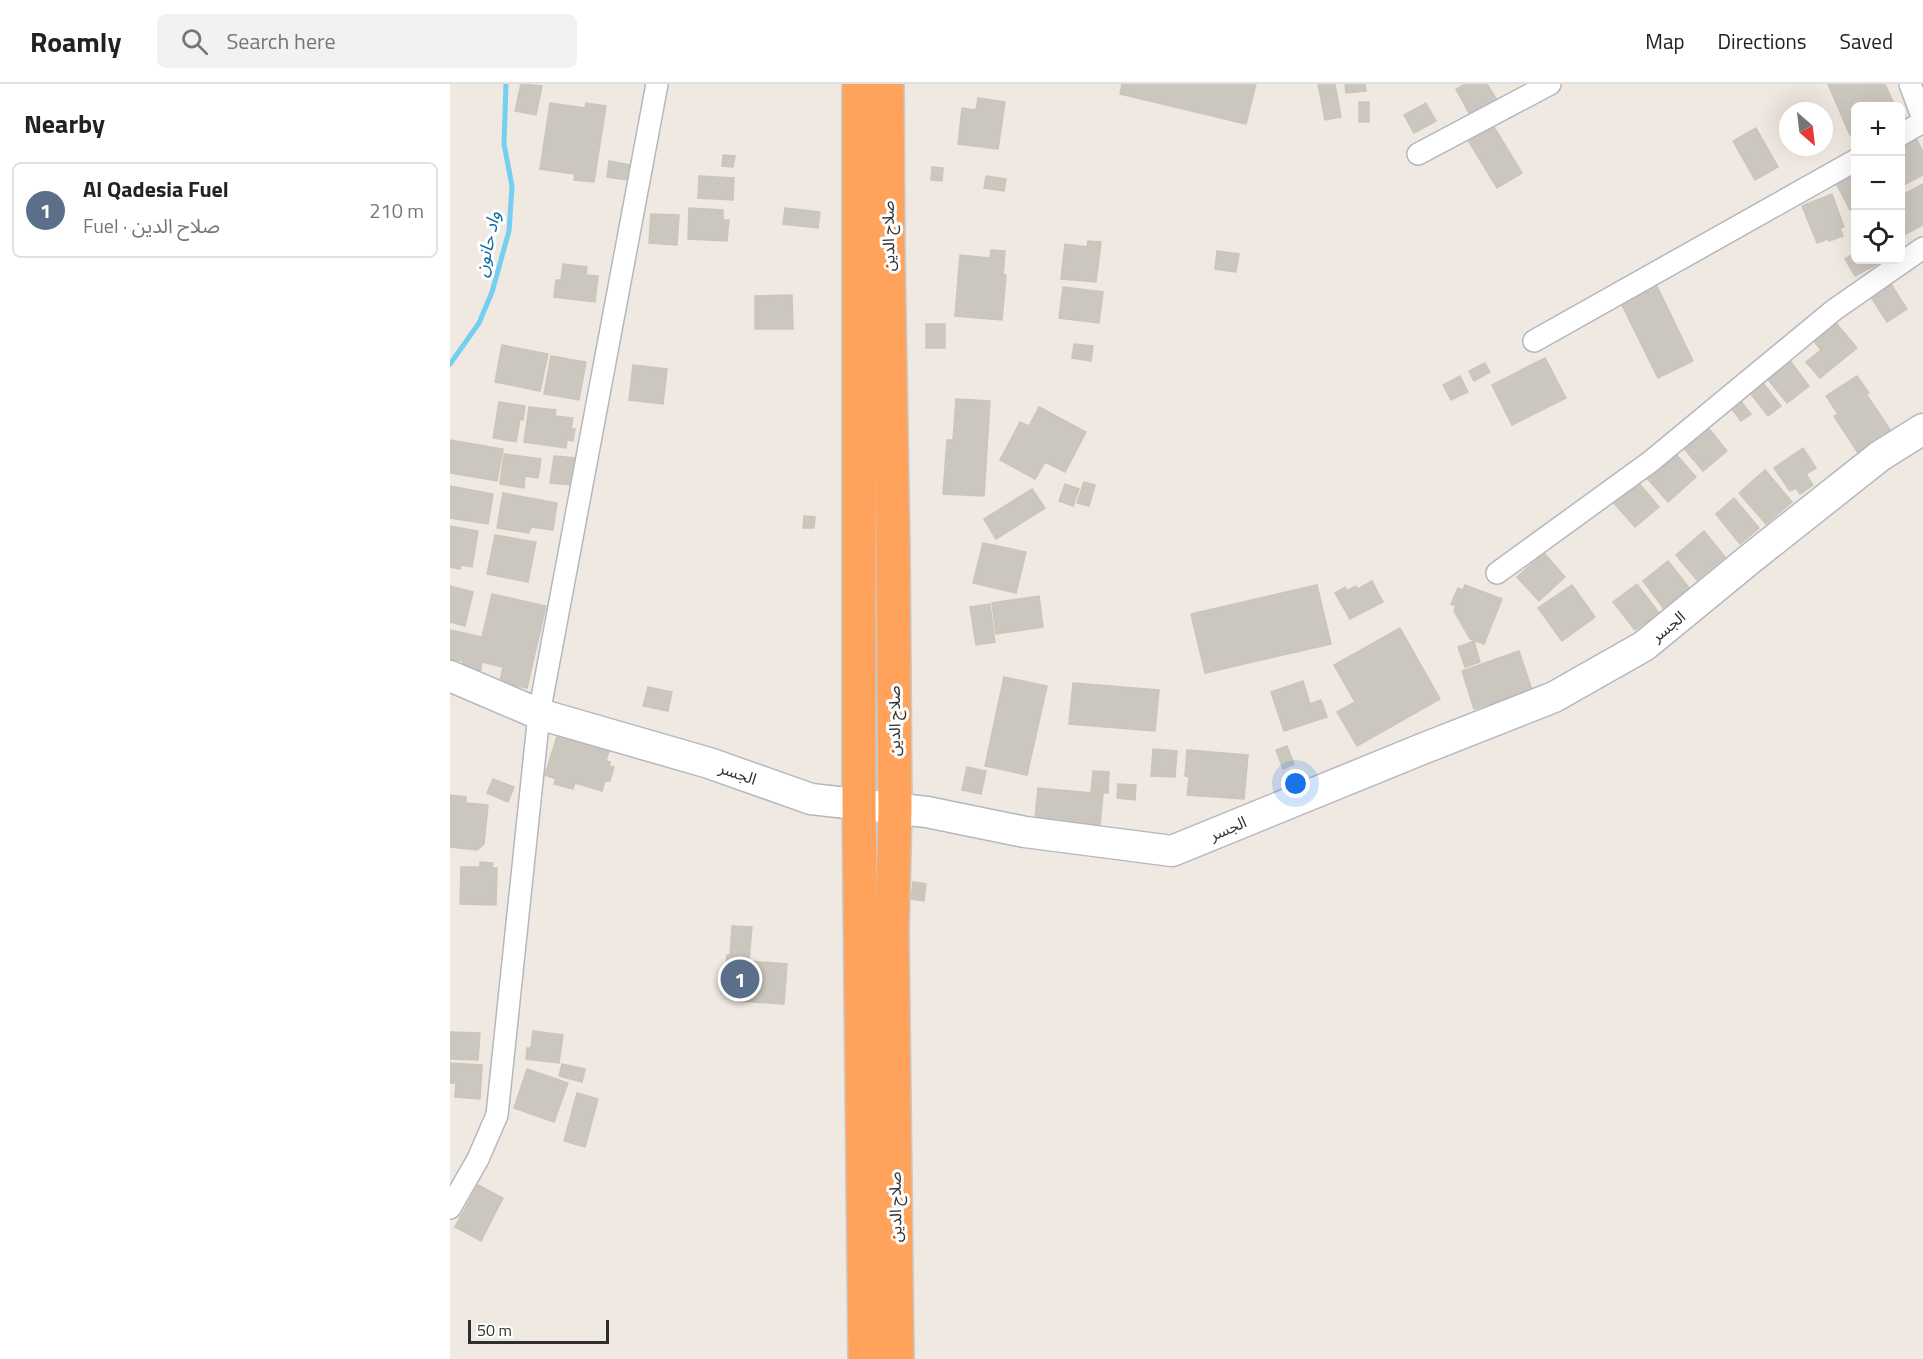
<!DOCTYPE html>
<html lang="en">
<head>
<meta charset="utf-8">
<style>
	:root { --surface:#fff; --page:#f2f2f2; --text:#222; --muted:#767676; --line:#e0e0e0; --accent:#b45309 }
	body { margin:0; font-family:"Titillium Web","Noto Sans Arabic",sans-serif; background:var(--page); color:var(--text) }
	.controls { position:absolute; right:18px; top:18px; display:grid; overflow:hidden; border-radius:9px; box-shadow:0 6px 24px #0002 }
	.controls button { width:54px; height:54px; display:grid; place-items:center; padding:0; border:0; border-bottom:2px solid var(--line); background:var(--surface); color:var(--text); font:30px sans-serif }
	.compass { position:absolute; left:1329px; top:18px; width:54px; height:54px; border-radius:50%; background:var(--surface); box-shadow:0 6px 24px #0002; rotate:152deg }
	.scale { position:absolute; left:18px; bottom:15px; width:141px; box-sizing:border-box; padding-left:6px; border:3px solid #2e2e2e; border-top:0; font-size:16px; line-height:21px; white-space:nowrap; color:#2e2e2e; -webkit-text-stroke:4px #fff; paint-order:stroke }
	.you { position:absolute; left:846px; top:700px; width:21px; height:21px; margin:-15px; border:4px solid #fff; border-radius:50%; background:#1a73e8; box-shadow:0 0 0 9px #1a73e833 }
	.badge { display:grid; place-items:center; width:39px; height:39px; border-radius:50%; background:var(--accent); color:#fff; font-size:20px; font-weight:700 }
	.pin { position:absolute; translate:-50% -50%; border:3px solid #fff; box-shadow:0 2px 6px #0006 }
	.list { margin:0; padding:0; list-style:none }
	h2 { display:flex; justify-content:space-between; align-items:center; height:78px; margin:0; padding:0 24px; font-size:26px }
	h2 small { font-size:20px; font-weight:400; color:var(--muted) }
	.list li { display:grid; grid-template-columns:39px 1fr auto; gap:18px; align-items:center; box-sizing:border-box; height:96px; margin:0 12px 12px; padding:0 12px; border:2px solid var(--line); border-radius:9px }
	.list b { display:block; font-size:22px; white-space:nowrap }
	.list p { margin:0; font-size:20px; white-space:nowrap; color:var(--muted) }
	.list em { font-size:20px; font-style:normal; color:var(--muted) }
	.icon { flex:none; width:33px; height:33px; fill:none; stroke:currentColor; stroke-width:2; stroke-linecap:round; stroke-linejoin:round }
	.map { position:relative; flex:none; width:1473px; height:1275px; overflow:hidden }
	header { display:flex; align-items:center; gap:36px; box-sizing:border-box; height:84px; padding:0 30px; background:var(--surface); border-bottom:2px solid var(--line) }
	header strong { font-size:28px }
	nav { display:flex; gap:33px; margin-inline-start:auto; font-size:21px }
	.search { width:420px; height:54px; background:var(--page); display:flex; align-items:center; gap:15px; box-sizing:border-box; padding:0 21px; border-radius:9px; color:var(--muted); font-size:22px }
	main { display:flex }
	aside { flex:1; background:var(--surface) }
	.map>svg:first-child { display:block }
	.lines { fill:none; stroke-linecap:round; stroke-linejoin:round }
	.stream { stroke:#75cff0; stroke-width:5 }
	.building { fill:#cbc7bf; stroke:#cbc5ba; stroke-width:1.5 }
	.street-casing { stroke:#b4b7c1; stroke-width:24 }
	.secondary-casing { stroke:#b4b7c1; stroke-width:33 }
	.highway-casing { stroke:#c9c9c9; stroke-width:36 }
	.street { stroke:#fff; stroke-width:21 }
	.secondary { stroke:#fff; stroke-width:30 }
	.highway { stroke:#ffa35c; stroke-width:33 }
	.labels { text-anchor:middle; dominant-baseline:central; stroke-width:6; stroke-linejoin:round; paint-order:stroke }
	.street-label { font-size:16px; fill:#2e2e2e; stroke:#fff }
	.water-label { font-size:18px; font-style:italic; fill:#0d6fa3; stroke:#fff }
</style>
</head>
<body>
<header>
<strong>Roamly</strong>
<div class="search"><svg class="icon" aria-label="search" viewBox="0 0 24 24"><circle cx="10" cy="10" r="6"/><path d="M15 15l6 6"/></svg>Search here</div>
<nav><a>Map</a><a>Directions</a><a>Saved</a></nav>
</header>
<main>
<aside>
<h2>Nearby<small></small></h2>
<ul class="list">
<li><span class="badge" style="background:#5c6f8a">1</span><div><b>Al Qadesia Fuel</b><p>Fuel · صلاح الدين</p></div><em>210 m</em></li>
</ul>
</aside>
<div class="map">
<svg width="1473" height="1275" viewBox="0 0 1473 1275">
	<rect width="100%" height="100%" fill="#efe9e1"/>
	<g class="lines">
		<polyline class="stream" points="0,280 29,239 42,208 59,147 62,102 54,60 56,0"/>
	</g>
	<g class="building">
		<polygon points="71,0 92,2 86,31 65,27"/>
		<polygon points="672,0 806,0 796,40 670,10"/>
		<polygon points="868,0 885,0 891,33 875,36"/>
		<polygon points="895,0 915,0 916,7 896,9"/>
		<polygon points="1015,0 1037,0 1048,18 1021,33 1006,5"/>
		<polygon points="1378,0 1435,0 1445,22 1406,22 1406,49 1400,51"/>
		<polygon points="528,14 555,18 548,65 508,60 512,24 526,26"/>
		<rect x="909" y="18" width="10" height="20"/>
		<polygon points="100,19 135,24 136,19 156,22 144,98 124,96 125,90 90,85"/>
		<polygon points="976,19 986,37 964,49 954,31"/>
		<polygon points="1041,38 1072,89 1047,104 1016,53"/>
		<polygon points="1306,44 1328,83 1305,96 1283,57"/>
		<polygon points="1465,52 1473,68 1473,91 1450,103 1450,60"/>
		<polygon points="273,71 285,72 283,83 272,82"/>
		<polygon points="159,77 181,81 178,96 157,93"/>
		<polygon points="482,83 493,84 492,97 481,96"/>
		<polygon points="1406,89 1406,123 1400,126 1386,99"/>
		<polygon points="249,92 284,94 283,116 248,114"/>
		<polygon points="536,92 556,95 554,107 534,104"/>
		<polygon points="1473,100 1473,141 1450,153 1450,112"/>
		<polygon points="1382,110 1394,143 1390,144 1393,152 1379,157 1378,155 1367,159 1352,122"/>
		<polygon points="239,124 273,126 273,136 279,136 277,157 238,155"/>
		<polygon points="335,124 370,128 368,144 333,140"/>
		<polygon points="201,130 229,131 227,161 199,159"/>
		<polygon points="638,157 651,158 646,198 611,195 615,160 637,163"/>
		<polygon points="541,166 555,167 553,191 556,191 552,236 505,232 510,171 540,174"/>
		<polygon points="767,167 789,170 786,188 765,185"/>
		<polygon points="1406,168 1406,176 1434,176 1405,192 1395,175"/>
		<polygon points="113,180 137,183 136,191 148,192 145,218 104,213 106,196 111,196"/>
		<polygon points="1437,194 1457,225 1437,238 1417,207"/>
		<polygon points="1206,200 1243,277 1208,294 1170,217"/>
		<polygon points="613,203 653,208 649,239 609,234"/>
		<polygon points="342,211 343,245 305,245 305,212"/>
		<polygon points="1381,233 1407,264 1370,294 1356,278 1371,266 1359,251"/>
		<rect x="476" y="240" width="19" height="24"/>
		<polygon points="624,260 643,262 641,277 622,274"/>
		<polygon points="52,261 98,270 90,307 45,298"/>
		<polygon points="1335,270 1359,302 1337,319 1312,288"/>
		<polygon points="101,272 136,278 129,316 94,310"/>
		<polygon points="1095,274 1116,314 1062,341 1042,301"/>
		<polygon points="1035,279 1040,288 1024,297 1019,287"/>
		<polygon points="183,281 217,285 213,320 179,316"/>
		<polygon points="1010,292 1018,308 1001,316 993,301"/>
		<polygon points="1407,292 1419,309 1416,310 1443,350 1410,372 1384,332 1388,330 1376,312"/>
		<polygon points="1310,295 1331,322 1318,332 1297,305"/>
		<polygon points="506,315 540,317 534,412 493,410 497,356 503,356"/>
		<polygon points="1290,316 1301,330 1291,337 1281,324"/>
		<polygon points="49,318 75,322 73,336 70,335 66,358 43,354"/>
		<polygon points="79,323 106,326 105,332 123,334 121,345 125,345 123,357 117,356 116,364 74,358"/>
		<polygon points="589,323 636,348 615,388 595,378 585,395 550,376 570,338 579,342"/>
		<polygon points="1256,341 1277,367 1253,387 1231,361"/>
		<polygon points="0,356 53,365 47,397 0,389"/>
		<polygon points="1353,364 1366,384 1356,390 1363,401 1350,410 1346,404 1340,407 1324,384"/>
		<polygon points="1224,368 1246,393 1218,418 1196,393"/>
		<polygon points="54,370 91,375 88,394 75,392 74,404 50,400"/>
		<polygon points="104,372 126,374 123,401 100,399"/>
		<polygon points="1315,386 1342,418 1316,440 1289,409"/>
		<polygon points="1187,397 1209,423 1185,443 1163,418"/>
		<polygon points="634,398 645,401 639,422 627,419"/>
		<polygon points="615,400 629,405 623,422 609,417"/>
		<polygon points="0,402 43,410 38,440 0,434"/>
		<polygon points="582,405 595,424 546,455 534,435"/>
		<polygon points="53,409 107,419 103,446 81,443 79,449 47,444"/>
		<polygon points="1284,414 1309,444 1290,460 1266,430"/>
		<polygon points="354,432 365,433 364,444 353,444"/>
		<polygon points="0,442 28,447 22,483 11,481 10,485 0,483"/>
		<polygon points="1254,447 1275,473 1247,496 1226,471"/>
		<polygon points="45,451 86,458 78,498 37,490"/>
		<polygon points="533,459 576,468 566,509 523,499"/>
		<polygon points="1094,469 1115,493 1089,517 1067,493"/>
		<polygon points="1218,477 1240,505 1214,525 1193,497"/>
		<polygon points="922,497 933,518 900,535 885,509 895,503 897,507 906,502 908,505"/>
		<polygon points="1187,500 1209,529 1185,546 1163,518"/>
		<polygon points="867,501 881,560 755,589 741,530"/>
		<polygon points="1015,501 1052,515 1034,560 1020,555 1004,527 1006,522 1001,520 1008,504 1013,506"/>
		<polygon points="1122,501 1145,533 1112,557 1088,524"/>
		<polygon points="0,502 23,508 15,542 0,538"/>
		<polygon points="42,510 96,522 77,604 50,598 53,583 32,578 30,591 12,582 13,577 0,575 0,546 32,553"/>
		<polygon points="589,512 593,543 546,550 542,519"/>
		<polygon points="540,520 545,558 526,561 520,523"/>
		<polygon points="950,544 990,615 907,662 887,628 905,618 884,581"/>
		<polygon points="1024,557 1030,578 1015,583 1008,563"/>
		<polygon points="1069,567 1082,606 1024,625 1012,587"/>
		<polygon points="554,593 597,602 577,691 535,682"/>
		<polygon points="853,597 860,620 871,616 877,633 834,647 821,608"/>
		<polygon points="623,599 709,606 705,647 619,640"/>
		<polygon points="198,603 222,608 218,627 193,622"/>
		<polygon points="108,649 160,664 156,677 160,678 159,682 164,683 160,697 155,697 152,707 125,699 123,705 104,700 106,695 95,691"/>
		<polygon points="837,662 844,680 833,685 826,666"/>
		<polygon points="703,665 727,667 725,693 701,692"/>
		<polygon points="737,666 798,671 794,715 737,711 739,693 735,692"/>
		<polygon points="517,683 536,687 531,710 512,706"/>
		<polygon points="643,687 659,688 658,709 641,708"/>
		<polygon points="43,695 64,703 58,718 37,709"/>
		<polygon points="668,700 686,701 685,716 667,714"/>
		<polygon points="588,704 653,710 649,751 584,745"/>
		<polygon points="0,711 16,713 16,719 38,721 34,760 27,766 0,763"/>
		<polygon points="30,778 43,779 42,784 47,784 46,821 10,820 11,783 30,783"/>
		<polygon points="463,798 476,800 474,817 461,815"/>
		<polygon points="282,842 302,843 299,877 337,880 334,920 290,917 290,908 274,907 277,871 280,871"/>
		<polygon points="83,947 113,951 109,979 76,975 77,964 81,964"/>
		<polygon points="0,948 30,949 28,976 0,975"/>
		<polygon points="0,979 32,981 30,1015 5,1013 6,999 0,999"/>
		<polygon points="112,980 135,985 132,998 109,992"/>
		<polygon points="77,985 118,999 104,1038 64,1024"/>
		<polygon points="127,1009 148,1015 135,1063 114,1057"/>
		<polygon points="28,1101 53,1114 31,1157 5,1143"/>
	</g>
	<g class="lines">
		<g class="street-casing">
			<g id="street">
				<polyline points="1460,0 1473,35"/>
				<polyline points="1450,51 1473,38"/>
				<polyline points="968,70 1100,0"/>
				<polyline points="1084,257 1406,76"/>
				<polyline points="1047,489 1200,378 1384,226 1473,164"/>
				<polyline points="0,1124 28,1075 47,1031 89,630 207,0"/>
			</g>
		</g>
		<g class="secondary-casing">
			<polyline id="secondary" points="0,592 89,630 259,679 361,715 477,728 575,748 722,767 972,665 1104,613 1194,562 1300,475 1430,372 1473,345"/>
		</g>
		<g class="highway-casing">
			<g id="highway">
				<polyline points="409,0 409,721 415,1275"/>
				<polyline points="437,0 438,171 443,464 445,725 442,847 447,1275"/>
			</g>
		</g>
		<use href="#street" class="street"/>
		<use href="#secondary" class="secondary"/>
		<use href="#highway" class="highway"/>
	</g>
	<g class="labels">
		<g class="street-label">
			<text transform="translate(438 152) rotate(-91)">صلاح الدين</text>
			<text transform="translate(1218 542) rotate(-39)">الجسر</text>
			<text transform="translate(444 637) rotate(-90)">صلاح الدين</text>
			<text transform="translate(288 689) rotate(19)">الجسر</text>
			<text transform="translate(778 744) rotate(-23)">الجسر</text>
			<text transform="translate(445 1123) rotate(-91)">صلاح الدين</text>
		</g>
		<g class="water-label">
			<text transform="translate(37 160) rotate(-78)">واد حانون</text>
		</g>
	</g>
</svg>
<div class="controls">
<button>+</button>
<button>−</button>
<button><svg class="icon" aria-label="locate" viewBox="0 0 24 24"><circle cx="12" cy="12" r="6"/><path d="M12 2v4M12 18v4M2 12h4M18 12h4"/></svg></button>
</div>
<svg class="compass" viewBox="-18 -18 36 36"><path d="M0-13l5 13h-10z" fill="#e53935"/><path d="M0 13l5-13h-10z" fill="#767676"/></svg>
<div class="scale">50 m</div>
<div class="you"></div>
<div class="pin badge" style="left:290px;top:895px;background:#5c6f8a">1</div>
</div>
</main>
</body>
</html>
